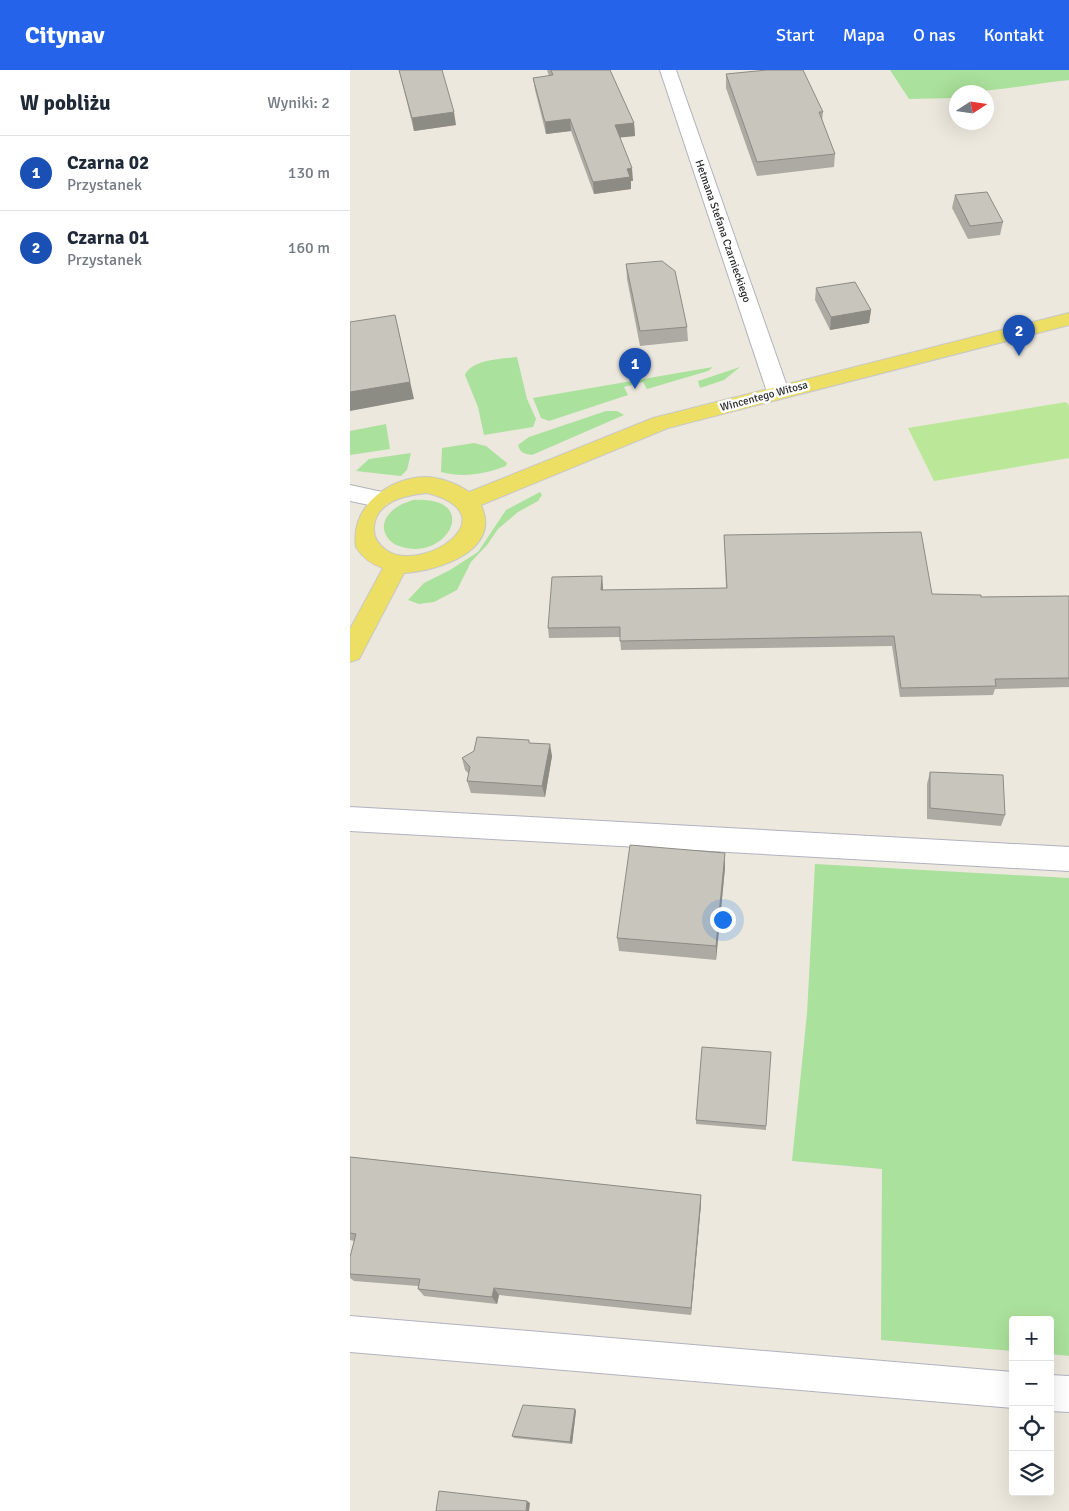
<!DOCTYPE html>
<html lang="pl">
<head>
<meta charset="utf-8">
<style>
	:root { --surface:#fff; --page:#f6f6f7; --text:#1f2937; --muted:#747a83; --line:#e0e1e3; --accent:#2563eb }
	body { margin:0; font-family:Signika,sans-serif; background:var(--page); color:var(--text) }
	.controls { position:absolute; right:15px; bottom:15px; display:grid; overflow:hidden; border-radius:5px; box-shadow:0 5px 20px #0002 }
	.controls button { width:45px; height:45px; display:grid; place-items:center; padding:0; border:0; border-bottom:1px solid var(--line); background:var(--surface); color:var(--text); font:25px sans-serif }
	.compass { position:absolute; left:599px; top:15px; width:45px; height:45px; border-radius:50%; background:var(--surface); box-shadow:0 5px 20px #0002; rotate:78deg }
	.you { position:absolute; left:372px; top:849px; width:18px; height:18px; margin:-12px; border:4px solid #fff; border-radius:50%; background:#1a73e8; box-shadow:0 0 0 8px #1a73e833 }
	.badge { display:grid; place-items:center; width:32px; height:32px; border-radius:50%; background:var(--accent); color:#fff; font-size:16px; font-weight:700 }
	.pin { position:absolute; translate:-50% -41px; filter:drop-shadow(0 1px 2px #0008) }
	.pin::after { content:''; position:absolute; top:26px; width:18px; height:15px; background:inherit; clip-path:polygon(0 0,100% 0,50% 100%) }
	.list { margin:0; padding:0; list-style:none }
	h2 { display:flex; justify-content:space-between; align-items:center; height:65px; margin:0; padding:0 20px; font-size:21px }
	h2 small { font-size:16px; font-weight:400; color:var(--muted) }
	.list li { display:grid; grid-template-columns:32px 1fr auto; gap:15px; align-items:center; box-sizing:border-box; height:75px; padding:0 20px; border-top:1px solid var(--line) }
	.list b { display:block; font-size:19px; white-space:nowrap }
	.list p { margin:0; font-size:16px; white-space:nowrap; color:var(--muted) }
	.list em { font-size:16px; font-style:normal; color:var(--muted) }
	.icon { flex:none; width:28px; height:28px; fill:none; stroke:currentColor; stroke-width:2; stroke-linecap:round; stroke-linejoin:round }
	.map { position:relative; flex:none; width:719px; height:1441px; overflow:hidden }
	header { display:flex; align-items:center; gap:30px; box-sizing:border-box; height:70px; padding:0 25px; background:var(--accent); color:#fff }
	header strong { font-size:24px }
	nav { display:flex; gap:28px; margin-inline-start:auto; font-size:18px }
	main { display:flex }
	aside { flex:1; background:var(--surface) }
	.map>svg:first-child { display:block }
	.green { fill:#aae19c }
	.pitch { fill:#bbe898 }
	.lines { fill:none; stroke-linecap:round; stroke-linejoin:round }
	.minor-casing { stroke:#b1b2be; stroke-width:2 }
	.major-casing { stroke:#c8c8c8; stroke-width:2 }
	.minor { fill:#fff; fill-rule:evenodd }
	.major { fill:#ecdf63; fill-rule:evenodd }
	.wall { fill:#acaaa2 }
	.shaded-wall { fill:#8c8b84 }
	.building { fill:#c8c6bc; stroke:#8c8b84 }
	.labels { text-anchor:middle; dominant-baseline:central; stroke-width:5; stroke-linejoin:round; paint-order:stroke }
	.far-street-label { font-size:11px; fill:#2b2b2b; stroke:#fff }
</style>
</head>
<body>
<header>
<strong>Citynav</strong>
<nav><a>Start</a><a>Mapa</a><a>O nas</a><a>Kontakt</a></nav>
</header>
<main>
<aside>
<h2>W pobliżu<small>Wyniki: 2</small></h2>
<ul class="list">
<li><span class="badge" style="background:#1a4fb4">1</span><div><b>Czarna 02</b><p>Przystanek</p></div><em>130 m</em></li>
<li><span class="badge" style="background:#1a4fb4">2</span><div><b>Czarna 01</b><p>Przystanek</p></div><em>160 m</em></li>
</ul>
</aside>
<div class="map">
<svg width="719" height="1441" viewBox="0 0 719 1441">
	<rect width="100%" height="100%" fill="#ece8dd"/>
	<g class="green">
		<path d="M540,0H719V10C681,14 644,22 606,22V28L559,29Z"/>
		<path d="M167,287L177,329L186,349L183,357L134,365L128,337L115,305C122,289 152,289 167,287Z"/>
		<polygon points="363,297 358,301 297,319 293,312 274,317 278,325 199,351 191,348 183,328"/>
		<polygon points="390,297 374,310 350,318 348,311"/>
		<path d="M256,341H267L274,345L182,385C175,384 170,383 168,375L179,367Z"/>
		<polygon points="36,354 40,379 0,385 0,361"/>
		<path d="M124,373L136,376L157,393L156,396C134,404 114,408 91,402L92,378Z"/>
		<polygon points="61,383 57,400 51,406 6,401 19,389"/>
		<polygon points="190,422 192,425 188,431 168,442 148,459 137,475 121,492 107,520 84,532 69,534 58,530 74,513 100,500 128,482 156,440"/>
		<path d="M63,430C134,426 96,494 49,476C35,471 28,455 40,443C46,436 54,433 63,430Z"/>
		<polygon points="465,794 719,808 719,1286 700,1284 700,1250 663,1250 663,1281 531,1270 532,1099 442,1091 457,944"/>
	</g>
	<polygon class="pitch" points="716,332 719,336 719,388 584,411 558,358"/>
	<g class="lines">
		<g class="minor-casing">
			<g id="minor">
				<polygon points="310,0 326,0 439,322 436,327 428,329 420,327 417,322"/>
				<polygon points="0,415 37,423 41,429 37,435 29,437 0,431"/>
				<polygon points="0,737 719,777 719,801 0,761"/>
				<polygon points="0,1246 663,1302 663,1338 0,1282"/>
				<polygon points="700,1305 719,1306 719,1342 700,1341"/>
			</g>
		</g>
		<g class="major-casing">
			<path id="major" d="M719,243V255L318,358L131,435C152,481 88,501 54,503L9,589L0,592V559L33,498C21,494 13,488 6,477C0,435 41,407 76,407C89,407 108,414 119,422L303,348ZM77,423C162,445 72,505 36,480C28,474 23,467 24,457C26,431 56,425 77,423Z"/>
		</g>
		<use href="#minor" class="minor"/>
		<use href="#major" class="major"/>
	</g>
	<g class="wall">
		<polygon points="49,0 106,55 64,61"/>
		<polygon points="197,0 260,0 284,53 285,66 270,67 283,111 281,111 281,119 244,124 221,61 196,64 185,20 183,8 199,6"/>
		<polygon points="376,4 473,42 472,51 485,84 484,97 407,106 376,18"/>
		<polygon points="605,125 653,152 650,165 618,169 602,138"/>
		<polygon points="276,194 337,257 338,271 290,276 277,209"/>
		<polygon points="466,218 521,240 519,253 480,260 465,230"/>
		<polygon points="374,465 582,524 631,527 719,526 719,617 645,619 643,625 550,627 542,576 271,580 270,567 199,568 198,558 253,516 253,520 376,518"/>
		<polygon points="179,670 179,673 202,686 195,727 121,723 117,711 119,704 115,700 112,688"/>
		<polygon points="580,702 655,745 651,756 577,749 577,714"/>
		<polygon points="375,798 366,890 269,881 267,868"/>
		<polygon points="346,1050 416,1056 416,1060 346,1054"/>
		<polygon points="0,1087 351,1125 351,1134 341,1245 149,1225 147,1234 74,1226 68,1219 68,1216 4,1211 0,1208 0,1187 4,1171 0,1170"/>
		<polygon points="225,1339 226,1341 222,1374 164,1368 162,1366"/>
	</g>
	<g class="shaded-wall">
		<polygon points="104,42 106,55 64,61 62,48"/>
		<polygon points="220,49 221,61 196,64 195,52"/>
		<polygon points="284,53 285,66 266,68 265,55"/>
		<polygon points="282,98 283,111 281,111 281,119 244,124 243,112 277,99"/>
		<polygon points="521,240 519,253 480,260 481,247"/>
		<polygon points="45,245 64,329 0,341 0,322"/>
		<polygon points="252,506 253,516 252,530 251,520"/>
		<polygon points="200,674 202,686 195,727 192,716"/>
		<polygon points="375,783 375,798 366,890 366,876"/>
		<polygon points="351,1125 351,1134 341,1245 341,1238"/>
		<polygon points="144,1218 149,1225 147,1234 142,1227"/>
		<polygon points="225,1339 226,1341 222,1374 220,1372"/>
		<polygon points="177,1431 180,1433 179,1441 176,1441"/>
	</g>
	<g class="building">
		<polygon points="49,0 92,0 104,42 62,48"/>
		<polygon points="201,0 260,0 284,53 265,55 282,98 277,99 280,107 243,112 220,49 195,52 183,8 203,5"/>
		<polygon points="417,0 453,0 473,42 469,42 485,84 407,92 376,4"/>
		<polygon points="637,122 653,152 620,156 605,125"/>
		<polygon points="312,191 325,201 337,257 290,261 276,194"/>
		<polygon points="505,212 521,240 481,247 466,218"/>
		<polygon points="45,245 60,312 0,322 0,252"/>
		<polygon points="571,462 582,524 631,525 631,527 719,526 719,608 645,609 646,616 551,618 544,566 270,571 270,557 198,558 202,507 252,506 251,520 377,518 374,465"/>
		<polygon points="127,667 179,670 179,673 200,674 192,716 117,711 120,697 112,688 124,681"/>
		<polygon points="580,702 653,705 655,745 580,738"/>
		<polygon points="280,775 375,783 366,876 267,868"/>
		<polygon points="352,977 421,982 416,1056 346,1050"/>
		<polygon points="0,1087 351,1125 341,1238 144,1218 142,1227 68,1219 70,1209 0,1204 0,1187 6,1164 0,1163"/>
		<polygon points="173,1335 225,1339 220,1372 162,1366"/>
		<polygon points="89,1421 177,1431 176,1441 86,1441"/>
	</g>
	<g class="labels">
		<g class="far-street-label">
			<text transform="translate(373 161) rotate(71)">Hetmana Stefana Czarnieckiego</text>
			<text transform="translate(414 326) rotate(-15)">Wincentego Witosa</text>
		</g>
	</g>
</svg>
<div class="controls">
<button>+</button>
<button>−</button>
<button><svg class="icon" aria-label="locate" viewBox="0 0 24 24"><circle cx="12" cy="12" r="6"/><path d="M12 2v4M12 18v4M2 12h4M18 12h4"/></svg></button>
<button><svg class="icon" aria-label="layers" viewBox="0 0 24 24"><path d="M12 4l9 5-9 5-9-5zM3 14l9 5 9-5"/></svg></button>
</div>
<svg class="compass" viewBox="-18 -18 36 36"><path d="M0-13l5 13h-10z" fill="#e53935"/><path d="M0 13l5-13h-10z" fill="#747a83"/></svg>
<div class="you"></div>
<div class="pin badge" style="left:285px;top:319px;background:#1a4fb4">1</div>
<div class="pin badge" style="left:669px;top:286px;background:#1a4fb4">2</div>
</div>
</main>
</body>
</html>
